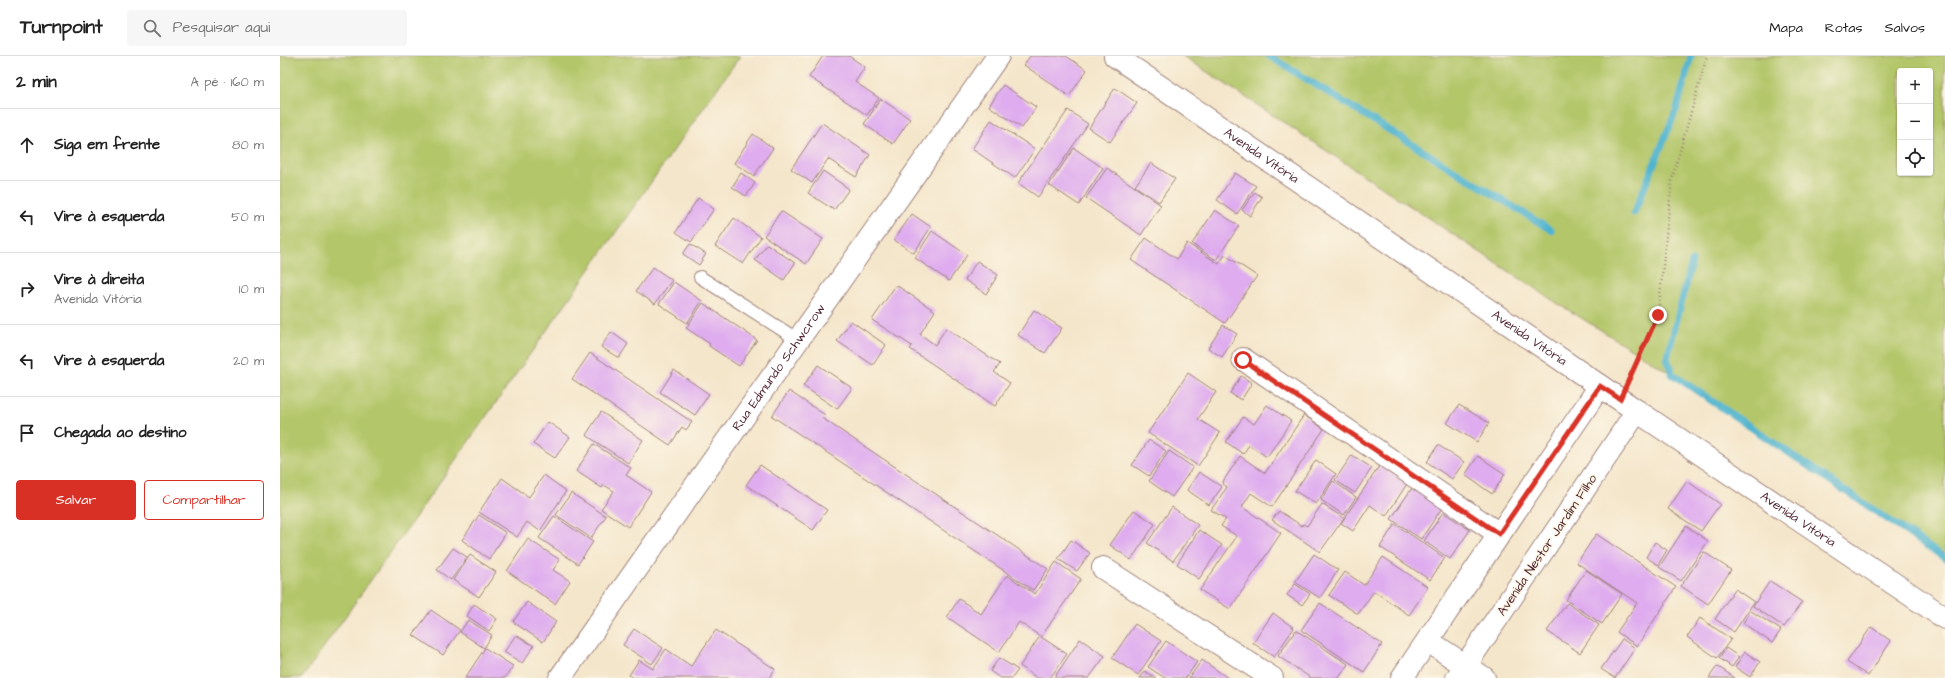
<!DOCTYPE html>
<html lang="pt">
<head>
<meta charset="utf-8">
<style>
	:root { --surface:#fff; --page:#f6f6f6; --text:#222; --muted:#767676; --line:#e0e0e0; --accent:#d93025 }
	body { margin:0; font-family:"Architects Daughter",sans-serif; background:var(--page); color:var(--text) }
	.controls { position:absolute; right:12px; top:12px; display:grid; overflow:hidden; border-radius:4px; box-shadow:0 1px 3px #0004 }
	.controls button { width:36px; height:36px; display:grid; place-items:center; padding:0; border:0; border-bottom:1px solid var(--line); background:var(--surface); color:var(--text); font:20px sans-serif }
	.stop { position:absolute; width:12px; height:12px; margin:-9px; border:3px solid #d93025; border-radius:50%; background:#fff }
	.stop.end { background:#d93025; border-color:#fff; box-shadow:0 1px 4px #0008 }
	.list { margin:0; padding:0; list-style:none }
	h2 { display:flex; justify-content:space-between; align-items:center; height:52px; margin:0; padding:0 16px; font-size:17px }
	h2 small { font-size:13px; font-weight:400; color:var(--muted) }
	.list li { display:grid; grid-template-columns:26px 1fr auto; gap:12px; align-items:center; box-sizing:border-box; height:72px; padding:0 16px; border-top:1px solid var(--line) }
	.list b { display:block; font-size:15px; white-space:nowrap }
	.list p { margin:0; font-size:13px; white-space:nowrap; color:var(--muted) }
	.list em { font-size:13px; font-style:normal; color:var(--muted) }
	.actions { display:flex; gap:8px; padding:12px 16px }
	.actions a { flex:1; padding:9px 0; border:1px solid var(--accent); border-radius:4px; text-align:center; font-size:14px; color:var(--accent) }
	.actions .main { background:var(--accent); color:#fff }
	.icon { flex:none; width:22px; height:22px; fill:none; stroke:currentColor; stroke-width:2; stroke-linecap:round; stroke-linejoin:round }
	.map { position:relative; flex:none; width:1665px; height:622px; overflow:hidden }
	header { display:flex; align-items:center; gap:24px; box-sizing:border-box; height:56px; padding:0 20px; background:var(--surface); border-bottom:1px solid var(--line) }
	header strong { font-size:19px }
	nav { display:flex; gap:22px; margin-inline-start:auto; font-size:14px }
	.search { width:280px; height:36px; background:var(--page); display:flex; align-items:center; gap:10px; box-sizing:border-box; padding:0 14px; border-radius:4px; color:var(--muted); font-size:15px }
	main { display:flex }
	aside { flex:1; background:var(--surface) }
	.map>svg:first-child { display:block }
	.green { fill:#b3c669; stroke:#7e724a; fill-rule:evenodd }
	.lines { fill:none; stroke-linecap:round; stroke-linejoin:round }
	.stream { stroke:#4fb4ce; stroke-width:7 }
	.building { fill:#dfadef }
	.lane-casing { stroke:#9f827b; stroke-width:14 }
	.street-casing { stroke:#9f827b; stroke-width:24 }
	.secondary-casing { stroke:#9f827b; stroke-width:24 }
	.path { stroke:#9f827b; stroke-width:2.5; stroke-dasharray:1 3; stroke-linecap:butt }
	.lane { stroke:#fff; stroke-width:12 }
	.street { stroke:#fff; stroke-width:22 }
	.secondary { stroke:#fff; stroke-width:22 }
	.route { stroke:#d93025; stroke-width:5 }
	.labels { text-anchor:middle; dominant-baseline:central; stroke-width:3; stroke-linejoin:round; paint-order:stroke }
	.street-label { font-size:13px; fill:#4a1f2b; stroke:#fcf5e5 }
</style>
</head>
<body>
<header>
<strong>Turnpoint</strong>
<div class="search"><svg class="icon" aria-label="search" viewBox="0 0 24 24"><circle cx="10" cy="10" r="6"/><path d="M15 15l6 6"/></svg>Pesquisar aqui</div>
<nav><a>Mapa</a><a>Rotas</a><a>Salvos</a></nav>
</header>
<main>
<aside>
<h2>2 min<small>A pé · 160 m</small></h2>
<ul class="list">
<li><svg class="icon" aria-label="ahead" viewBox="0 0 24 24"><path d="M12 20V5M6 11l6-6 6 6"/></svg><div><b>Siga em frente</b></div><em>80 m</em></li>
<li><svg class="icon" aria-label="left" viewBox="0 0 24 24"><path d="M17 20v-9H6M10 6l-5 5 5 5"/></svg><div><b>Vire à esquerda</b></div><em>50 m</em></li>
<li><svg class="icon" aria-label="right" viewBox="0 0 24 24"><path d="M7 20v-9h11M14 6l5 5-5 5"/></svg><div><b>Vire à direita</b><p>Avenida Vitória</p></div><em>10 m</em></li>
<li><svg class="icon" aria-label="left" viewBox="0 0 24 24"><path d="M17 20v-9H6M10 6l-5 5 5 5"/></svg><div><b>Vire à esquerda</b></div><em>20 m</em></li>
<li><svg class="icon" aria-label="arrive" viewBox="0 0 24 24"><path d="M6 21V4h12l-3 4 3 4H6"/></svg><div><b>Chegada ao destino</b></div></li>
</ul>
<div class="actions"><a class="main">Salvar</a><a>Compartilhar</a></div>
</aside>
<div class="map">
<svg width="1665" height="622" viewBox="0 0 1665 622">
	<rect width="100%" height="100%" fill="#fcf5e5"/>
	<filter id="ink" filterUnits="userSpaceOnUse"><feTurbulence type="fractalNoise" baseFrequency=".025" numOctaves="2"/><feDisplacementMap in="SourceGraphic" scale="8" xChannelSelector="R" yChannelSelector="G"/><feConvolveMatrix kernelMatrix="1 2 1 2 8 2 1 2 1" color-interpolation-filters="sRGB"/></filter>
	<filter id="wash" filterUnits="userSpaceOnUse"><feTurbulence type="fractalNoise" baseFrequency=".012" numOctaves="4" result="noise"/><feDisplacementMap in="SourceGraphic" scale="16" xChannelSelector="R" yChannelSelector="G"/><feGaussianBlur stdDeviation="0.9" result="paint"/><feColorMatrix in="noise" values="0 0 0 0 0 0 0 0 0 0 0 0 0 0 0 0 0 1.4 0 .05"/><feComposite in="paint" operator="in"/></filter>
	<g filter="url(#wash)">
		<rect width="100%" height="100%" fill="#f4e6cb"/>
		<g class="green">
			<polygon points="0,0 460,0 22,622 0,622"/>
			<path d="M903,0H1665V502L1392,318L1277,247ZM1620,15H1650V117H1620Z"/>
		</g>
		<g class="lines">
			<g class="stream">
				<polyline points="989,0 1271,174"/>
				<polyline points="1354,157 1397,52 1411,0"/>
				<polyline points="1412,205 1387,302 1392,318 1665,502"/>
			</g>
		</g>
		<g id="blocks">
			<g class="building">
				<polygon points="543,0 569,0 585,11 575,26 599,42 587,59 529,21"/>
				<polygon points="750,0 786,0 807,14 789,40 744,9"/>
				<polygon points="723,29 756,51 742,72 709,50"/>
				<polygon points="835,32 857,47 830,86 809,72"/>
				<polygon points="601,43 630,63 613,88 584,68"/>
				<polygon points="788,54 808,68 758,141 738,127"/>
				<polygon points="711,64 755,93 735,122 692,93"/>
				<polygon points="542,67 590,99 576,121 548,103 532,127 511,113"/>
				<polygon points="473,78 493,92 474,120 454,107"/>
				<polygon points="794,92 823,112 799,149 769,129"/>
				<polygon points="871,107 895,123 879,146 855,130"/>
				<polygon points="827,112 881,149 861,179 806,142"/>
				<polygon points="543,115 569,133 554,154 528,137"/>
				<polygon points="461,117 475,127 466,140 452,131"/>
				<polygon points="955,117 976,130 957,158 937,144"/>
				<polygon points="975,136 982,141 970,160 962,154"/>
				<polygon points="418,142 434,153 411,186 396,176"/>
				<polygon points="935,154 959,170 936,204 912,188"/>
				<polygon points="501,155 543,183 526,208 484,180"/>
				<polygon points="632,158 651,171 634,197 614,184"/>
				<polygon points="454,162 481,181 463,208 435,190"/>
				<polygon points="652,175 687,199 669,225 635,202"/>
				<polygon points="866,182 897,203 907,187 939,208 945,199 977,220 945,267 851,204"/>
				<polygon points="410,188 426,198 419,209 403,198"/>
				<polygon points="487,188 515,207 504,224 475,204"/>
				<polygon points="697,205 718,219 706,238 685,224"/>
				<polygon points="373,211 392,224 375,248 356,235"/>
				<polygon points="394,226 422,245 407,267 379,248"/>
				<polygon points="616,229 655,255 640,278 655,289 666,272 720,308 714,316 730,327 715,350 630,293 632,290 592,264"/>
				<polygon points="423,247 477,284 459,310 429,290 430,288 406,272"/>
				<polygon points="754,254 782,272 765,297 738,279"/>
				<polygon points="571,265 606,289 593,309 557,285"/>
				<polygon points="943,269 957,278 942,301 928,292"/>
				<polygon points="331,276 348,288 339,302 321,291"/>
				<polygon points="310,297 412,366 406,374 402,371 390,389 292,323"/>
				<polygon points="538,309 572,332 557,353 523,330"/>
				<polygon points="394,314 429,338 415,359 380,336"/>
				<polygon points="908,317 936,336 918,363 940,377 918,410 868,377"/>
				<polygon points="961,320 972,327 961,344 950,337"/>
				<polygon points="509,335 545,359 542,362 768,513 753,534 492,360"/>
				<polygon points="987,349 1011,365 987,401 969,389 963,398 946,386 963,361 974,368"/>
				<polygon points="1179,349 1209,367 1197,386 1167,367"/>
				<polygon points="321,356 363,384 348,407 306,379"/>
				<polygon points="1024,359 1044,373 992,451 971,437 962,451 1001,477 950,553 920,534 957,480 941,470 946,463 931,454 947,431 942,427 960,400 985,417"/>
				<polygon points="268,366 290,381 275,402 253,388"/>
				<polygon points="869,384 886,395 869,420 852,409"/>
				<polygon points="314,388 351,412 346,419 371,436 348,471 321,453 334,435 324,429 322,432 296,415"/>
				<polygon points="1158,389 1184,406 1172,423 1147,406"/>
				<polygon points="889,395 913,411 892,441 869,425"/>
				<polygon points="1072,399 1092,412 1075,437 1055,424"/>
				<polygon points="1198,400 1225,418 1212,438 1185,419"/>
				<polygon points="1036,404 1056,418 1036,448 1015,435"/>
				<polygon points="480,409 547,454 533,474 466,429"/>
				<polygon points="1100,409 1127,428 1106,460 1090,449 1073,475 1061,467"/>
				<polygon points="919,416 942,431 929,449 907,434"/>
				<polygon points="264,419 286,435 260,475 247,466 237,481 199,456 222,422 249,441"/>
				<polygon points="1053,425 1076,441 1064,459 1041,444"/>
				<polygon points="1407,425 1440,448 1421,475 1388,453"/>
				<polygon points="1132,432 1162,452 1141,483 1111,463"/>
				<polygon points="291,437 326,460 311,482 276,459"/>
				<polygon points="1042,448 1064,462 1040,496 992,464 999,455 1022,470 1023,468 1027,470"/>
				<polygon points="892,451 918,469 893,505 867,487"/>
				<polygon points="854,454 875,468 851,504 830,489"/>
				<polygon points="1163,456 1190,474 1170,503 1144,485"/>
				<polygon points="199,459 226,477 209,503 182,484"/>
				<polygon points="274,460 313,486 298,508 259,482"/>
				<polygon points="1115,468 1165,502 1150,524 1100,491"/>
				<polygon points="1406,470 1428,485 1401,525 1379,511"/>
				<polygon points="919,474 942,489 919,523 897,508"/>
				<polygon points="1316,478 1396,531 1357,590 1337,576 1357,547 1297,507"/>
				<polygon points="248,483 280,504 273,514 290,525 275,548 227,515"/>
				<polygon points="791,484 810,497 797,515 778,503"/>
				<polygon points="1375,486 1387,494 1378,509 1366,501"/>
				<polygon points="173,492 187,501 171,524 157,514"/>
				<polygon points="1424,496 1451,514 1428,548 1401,530"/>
				<polygon points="1034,498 1058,514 1040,542 1015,526"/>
				<polygon points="190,499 216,516 199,541 173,524"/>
				<polygon points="1103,501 1148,531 1129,559 1094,535 1078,558 1049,539 1065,516 1084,529"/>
				<polygon points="776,506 801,523 761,581 787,598 770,622 757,622 740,610 760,580 739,566 719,596 667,561 679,543 701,558 727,519 755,538"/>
				<polygon points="1306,514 1342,538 1322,568 1286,544"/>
				<polygon points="1490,525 1522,546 1504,571 1473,550"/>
				<polygon points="1015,528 1030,538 1022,549 1007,539"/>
				<polygon points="1455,533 1474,546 1454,576 1435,563"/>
				<polygon points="247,546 276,566 263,586 233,566"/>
				<polygon points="1040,547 1102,588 1084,616 1021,574"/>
				<polygon points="1287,547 1319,569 1300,597 1267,575"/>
				<polygon points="194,548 217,563 209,575 187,560"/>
				<polygon points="151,554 180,574 163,599 133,579"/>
				<polygon points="1471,555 1501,574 1492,587 1463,567"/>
				<polygon points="993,557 1014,572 994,601 973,587"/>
				<polygon points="1420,562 1451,583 1437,602 1407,581"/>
				<polygon points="188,564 212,579 204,592 180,576"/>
				<polygon points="855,568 881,585 858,619 832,602"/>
				<polygon points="1591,571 1611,585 1588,620 1567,606"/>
				<polygon points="354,573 383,592 372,608 343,589"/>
				<polygon points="436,574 495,613 489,622 354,622 349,619 359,604 373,613 386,593 411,610"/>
				<polygon points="1016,574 1068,608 1059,622 1031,622 998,600"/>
				<polygon points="236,579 254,590 242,607 224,596"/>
				<polygon points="800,583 825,600 809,622 774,622"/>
				<polygon points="1342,583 1355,592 1335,622 1321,613"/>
				<polygon points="886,585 917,606 906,622 885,622 868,611"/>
				<polygon points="205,592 233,610 225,622 185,622"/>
				<polygon points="1446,592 1459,601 1452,611 1439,602"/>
				<polygon points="1465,596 1480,606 1470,621 1455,611"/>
				<polygon points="719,602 738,614 732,622 720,622 710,615"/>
				<polygon points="922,604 948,622 909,622"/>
				<polygon points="1437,610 1455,622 1429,622"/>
				<polygon points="865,615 876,622 860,622"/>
			</g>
		</g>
	</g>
	<g filter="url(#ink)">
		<use href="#blocks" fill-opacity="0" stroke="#9f827b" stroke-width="1"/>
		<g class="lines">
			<g class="lane-casing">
				<polyline id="lane" points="420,221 518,284"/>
			</g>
			<g class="street-casing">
				<g id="street">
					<path id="s1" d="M835,0L1320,330"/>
					<polyline points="963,303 1219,478"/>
					<path id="s2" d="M1357,355L1665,562"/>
					<polyline points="823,512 992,622"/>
					<polyline points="1148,585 1204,622"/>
				</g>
			</g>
			<g class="secondary-casing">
				<g id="secondary">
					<path id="s3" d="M280,622L718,0"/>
					<polyline points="1122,622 1320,330 1357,355 1177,622"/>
				</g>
			</g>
			<polyline class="path" points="1350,323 1378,259 1392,123 1427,0"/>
			<use href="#lane" class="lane"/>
			<use href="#street" class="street"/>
			<use href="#secondary" class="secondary"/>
		</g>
	</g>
	<g class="lines" filter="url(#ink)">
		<polyline class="route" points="963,304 1219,478 1320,330 1340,343 1378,259"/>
	</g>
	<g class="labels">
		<g class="street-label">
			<text stroke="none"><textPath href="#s1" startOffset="177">Avenida Vitória</textPath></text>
			<text stroke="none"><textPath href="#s1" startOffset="501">Avenida Vitória</textPath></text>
			<text stroke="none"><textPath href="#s3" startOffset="380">Rua Edmundo Schwcrow</textPath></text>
			<text stroke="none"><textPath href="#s2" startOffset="194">Avenida Vitória</textPath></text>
			<text transform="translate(1267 489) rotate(-56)">Avenida Nestor Jardim Filho</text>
		</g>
	</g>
</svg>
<div class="controls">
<button>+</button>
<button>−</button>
<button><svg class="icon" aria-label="locate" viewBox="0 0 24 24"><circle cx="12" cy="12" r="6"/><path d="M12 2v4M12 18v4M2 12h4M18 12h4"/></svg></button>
</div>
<div class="stop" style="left:963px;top:304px"></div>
<div class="stop end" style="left:1378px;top:259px"></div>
</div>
</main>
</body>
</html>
